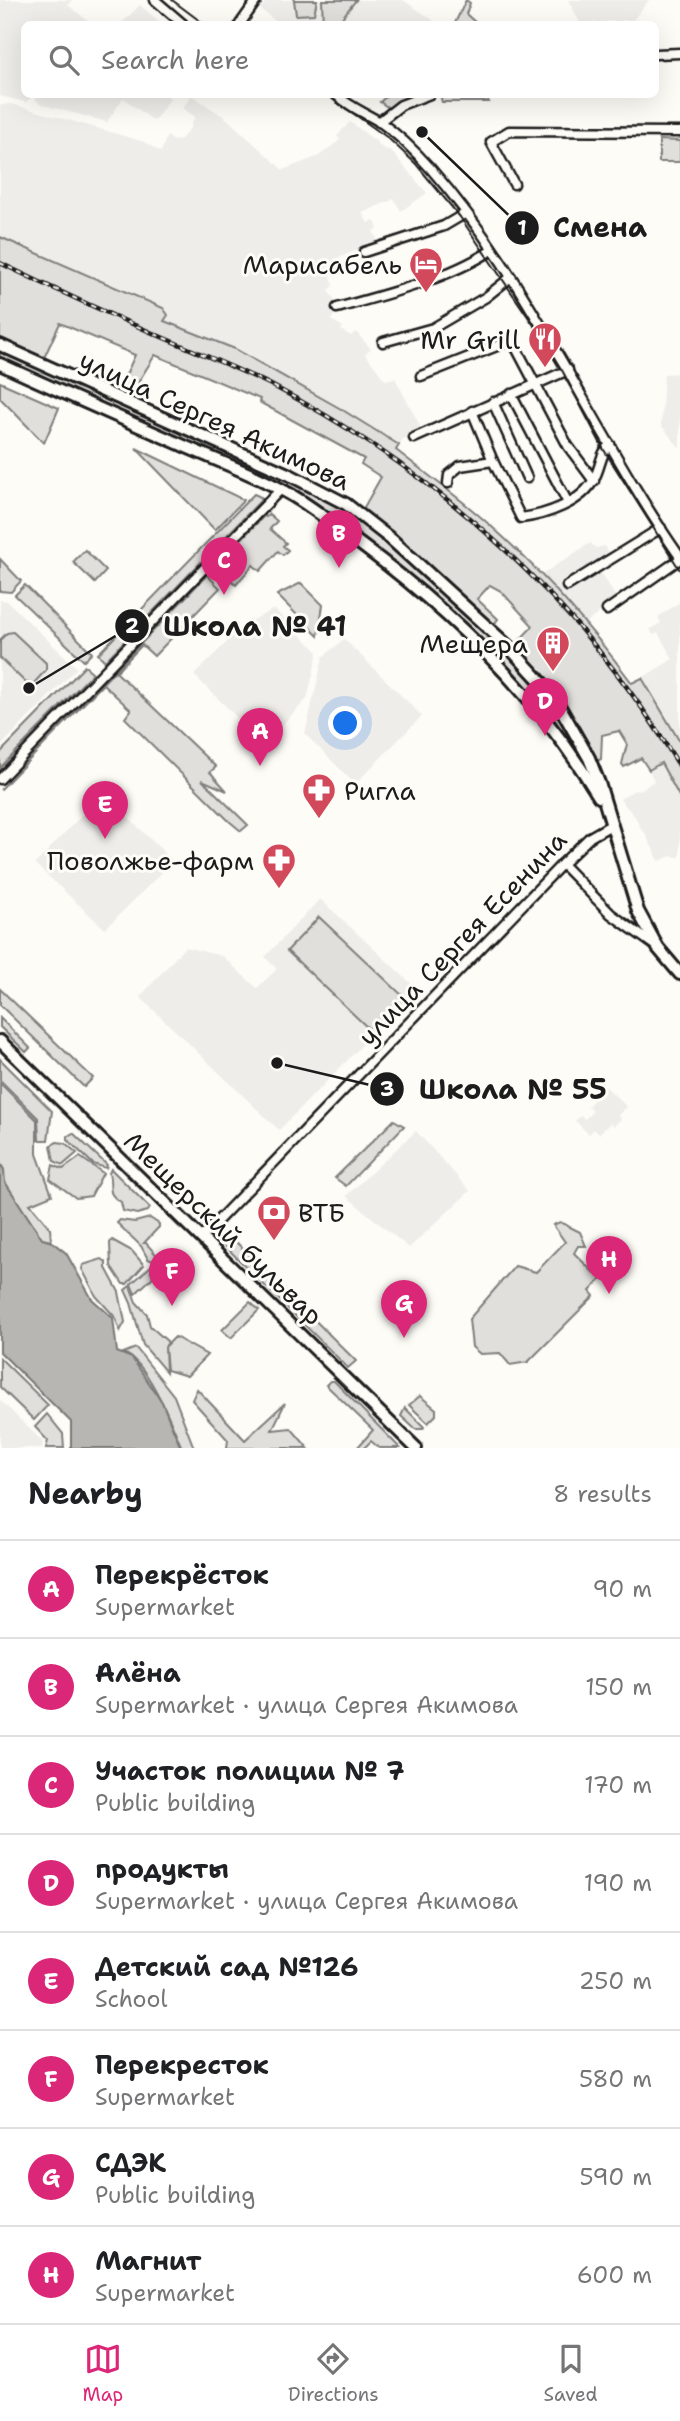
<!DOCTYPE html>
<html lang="en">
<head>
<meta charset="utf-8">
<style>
	:root { --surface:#fff; --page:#f6f6f6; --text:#202124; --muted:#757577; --line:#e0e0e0; --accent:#db2777 }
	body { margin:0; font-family:"Shantell Sans",sans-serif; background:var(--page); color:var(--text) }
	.you { position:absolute; left:346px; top:724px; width:24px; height:24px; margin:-18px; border:5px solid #fff; border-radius:50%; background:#1a73e8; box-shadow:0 0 0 10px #1a73e833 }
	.badge { display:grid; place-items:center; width:46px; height:46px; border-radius:50%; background:var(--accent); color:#fff; font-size:23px; font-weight:700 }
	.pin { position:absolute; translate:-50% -58px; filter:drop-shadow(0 2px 4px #0008) }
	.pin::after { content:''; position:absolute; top:37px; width:24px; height:21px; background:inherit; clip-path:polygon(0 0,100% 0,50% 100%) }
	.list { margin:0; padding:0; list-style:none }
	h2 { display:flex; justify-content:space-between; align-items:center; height:91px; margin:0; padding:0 28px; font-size:30px }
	h2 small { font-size:23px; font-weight:400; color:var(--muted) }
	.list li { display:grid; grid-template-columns:46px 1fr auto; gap:21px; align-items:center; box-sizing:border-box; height:98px; padding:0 28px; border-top:2px solid var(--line) }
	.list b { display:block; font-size:26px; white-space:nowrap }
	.list p { margin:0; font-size:23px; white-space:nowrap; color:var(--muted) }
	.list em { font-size:23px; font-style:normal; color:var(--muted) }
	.icon { flex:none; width:38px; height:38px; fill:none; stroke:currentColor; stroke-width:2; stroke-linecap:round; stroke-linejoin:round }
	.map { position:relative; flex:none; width:680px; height:1448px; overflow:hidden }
	.search { position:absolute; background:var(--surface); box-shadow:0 7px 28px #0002; left:21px; right:21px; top:21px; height:77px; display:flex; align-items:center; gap:18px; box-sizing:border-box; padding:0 24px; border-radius:10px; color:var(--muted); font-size:26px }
	.sheet { height:875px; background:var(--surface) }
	nav { display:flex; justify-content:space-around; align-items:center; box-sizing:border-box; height:98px; border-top:2px solid var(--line); background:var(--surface); font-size:19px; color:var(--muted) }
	nav a { display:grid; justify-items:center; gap:4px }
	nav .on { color:var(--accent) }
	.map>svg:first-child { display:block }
	.built { fill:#eeede9 }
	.green { fill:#e0dfdb; stroke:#7e7e7c; stroke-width:2 }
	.water { fill:#b7b6b2; stroke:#797876; stroke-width:2 }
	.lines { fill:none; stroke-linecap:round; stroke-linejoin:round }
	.minor-casing { stroke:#1c1c1c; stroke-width:13 }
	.secondary-casing { stroke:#1c1c1c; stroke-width:16 }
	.minor { stroke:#fdfcf7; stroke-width:8 }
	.secondary { stroke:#fdfcf7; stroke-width:10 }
	.tram { stroke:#1c1c1c; stroke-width:2 }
	.rail-casing { stroke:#1c1c1c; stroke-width:4.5 }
	.rail { stroke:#fdfcf7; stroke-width:2; stroke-dasharray:5; stroke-linecap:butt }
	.labels { text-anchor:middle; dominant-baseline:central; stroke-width:6; stroke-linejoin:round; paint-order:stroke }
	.poi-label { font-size:26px; fill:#1c1c1c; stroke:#fdfcf7; text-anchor:end }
	.street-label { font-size:26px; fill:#1c1c1c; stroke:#fdfcf7 }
	.leader { fill:none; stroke:#1c1c1c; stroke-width:2.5 }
	.callout-dot { fill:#1c1c1c; stroke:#fdfcf7; stroke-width:2.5 }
	.mark-label { font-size:21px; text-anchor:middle; font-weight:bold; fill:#fff }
	.callout-label { font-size:28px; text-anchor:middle; font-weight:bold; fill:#1c1c1c; stroke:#fdfcf7; stroke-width:6; stroke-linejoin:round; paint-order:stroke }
</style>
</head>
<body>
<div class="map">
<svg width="680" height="1448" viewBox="0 0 680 1448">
	<rect width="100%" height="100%" fill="#fdfcf7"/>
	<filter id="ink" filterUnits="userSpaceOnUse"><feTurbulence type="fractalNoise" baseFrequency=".0143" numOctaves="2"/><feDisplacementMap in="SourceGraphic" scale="14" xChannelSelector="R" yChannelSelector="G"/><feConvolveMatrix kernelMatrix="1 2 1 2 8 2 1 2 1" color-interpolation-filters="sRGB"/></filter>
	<g filter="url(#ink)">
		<g class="built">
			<polygon points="0,0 72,0 68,5 92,24 24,24 24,94 167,94 170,99 154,121 123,98 107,122 40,104 33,96 26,102 0,96"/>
			<polygon points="267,0 403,0 433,20 431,23 432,24 279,24 260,9"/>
			<polygon points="568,0 649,0 633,20 580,23"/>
			<polygon points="140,5 162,24 121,24"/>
			<polygon points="191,95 226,118 283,170 319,156 340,140 337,136 350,122 377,142 383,149 390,150 427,193 401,211 394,199 362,213 368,223 374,220 378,228 373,231 378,242 328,262 333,285 328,291 335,300 329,309 335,313 331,320 343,327 341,330 351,336 356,332 371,349 365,354 385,380 395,378 420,426 414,435 403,439 399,445 341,409 235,349 163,320 163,308 0,237 0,105 11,104 114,133 144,142 161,152 167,136 174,141 181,139 192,126 191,124 195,117 183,108"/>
			<polygon points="680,373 680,448 661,425 664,374"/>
			<polygon points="590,543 596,548 605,546 614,561 600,571 617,599 586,623 541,575"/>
			<polygon points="0,600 7,601 77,668 0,747"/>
			<polygon points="680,602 680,742 642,678 673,659 658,633 653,635 650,629 661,623 658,617"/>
			<polygon points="274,609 318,652 307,699 280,727 274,721 255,735 194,675 245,624"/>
			<polygon points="344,639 422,716 355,784 305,734 323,657"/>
			<polygon points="661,763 680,798 680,857 671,856 659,861 644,831 642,831 636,818 620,799 633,791 642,789 654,781 649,770"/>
			<polygon points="103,793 173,861 105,929 35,864"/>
			<polygon points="320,899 417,989 279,1130 140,997 185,947 222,956 257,988 277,969 265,957"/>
			<polygon points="606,1087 627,1107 618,1115 621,1119 614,1126 610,1123 599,1134 594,1129 589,1134 575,1121 580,1116 585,1119 593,1111 588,1106"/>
			<polygon points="416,1131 470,1191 409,1248 346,1196"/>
			<polygon points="0,1400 43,1442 42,1448 0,1448"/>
		</g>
		<g class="green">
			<polygon points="294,0 317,0 314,14 296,15"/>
			<polygon points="322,0 356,0 337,24 323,24"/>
			<polygon points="466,0 470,3 466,14 477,24 455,23"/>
			<polygon points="388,95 420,95 389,108 380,102"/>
			<polygon points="440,95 485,95 489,102 442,102"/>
			<polygon points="659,140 680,141 680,162 659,162"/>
			<path d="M0,237L163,308L168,315L164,321L235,349L341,409L399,445L396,450C419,468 442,485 464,503C528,555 583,617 632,683L642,678L680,742V798L661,763L649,770L641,758L624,767L622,764L627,744L619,731L602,735L601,759L595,762L559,694L514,646L533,626L501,591L490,585L477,599L498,619L493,626L363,509L381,477L361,464L364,459L259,402L260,399L155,355L129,397L118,392L135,355L60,323L44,358L0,338Z"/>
			<polygon points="0,351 294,481 352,513 386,539 508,652 550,701 586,760 581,763 520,684 319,509 0,359"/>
			<polygon points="0,382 59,408 44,443 0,398"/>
			<polygon points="136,448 244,500 215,530"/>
			<polygon points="254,494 263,498 105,661 98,654"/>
			<polygon points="269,514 277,521 270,529 286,543 283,546 288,550 283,555 278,551 260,571 253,565 236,585 216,565 264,516 266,517"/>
			<polygon points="85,550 106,571 95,583 73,562"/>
			<polygon points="0,559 21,581 11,592 0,591"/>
			<polygon points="207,575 220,588 154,656 142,645 116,672 216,767 210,772 227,791 202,780 248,825 241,831 229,821 125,718 131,710 103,684 0,790"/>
			<polygon points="301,583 323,605 318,636 277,595"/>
			<polygon points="25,585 92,653 84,661 15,595"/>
			<polygon points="13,632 46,663 46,670 34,683 26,683 0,658 0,640 7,633"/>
			<polygon points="85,666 93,673 0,768 0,753"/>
			<polygon points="319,917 404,997 385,1021 375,1023 369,1029 287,951"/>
			<polygon points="0,989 93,1078 84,1087 0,1005"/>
			<polygon points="0,1018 30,1048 26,1052 0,1027"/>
			<polygon points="0,1059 52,1111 48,1140 39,1140 38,1118 0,1080"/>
			<polygon points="0,1083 37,1120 37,1154 52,1195 30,1204 50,1228 51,1241 42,1239 3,1179 4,1170 0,1163"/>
			<polygon points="394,1120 404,1126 346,1186 335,1178"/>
			<polygon points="73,1133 107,1165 106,1168 93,1164 68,1140 68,1136"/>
			<polygon points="57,1142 65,1143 77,1153 63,1165 54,1161 51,1145"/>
			<polygon points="105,1148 184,1227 181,1229 105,1154"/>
			<polygon points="80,1157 103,1173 91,1196 76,1198 50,1179 53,1165 63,1169"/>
			<path d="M111,1169L150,1208L148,1211L137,1214L123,1211L121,1202C105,1193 113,1188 109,1173Z"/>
			<polygon points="150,1218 159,1224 159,1227 144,1243 146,1243 162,1261 156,1262 148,1259 141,1246 117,1223 120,1220 135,1222"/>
			<polygon points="560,1222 580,1232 586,1246 578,1246 574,1253 594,1273 603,1267 607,1273 590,1291 594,1296 528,1362 510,1365 500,1353 480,1354 472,1347 469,1319 515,1266 536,1272 565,1242 553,1225"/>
			<polygon points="225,1237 233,1239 356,1361 348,1368 220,1241"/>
			<polygon points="112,1240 132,1251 144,1265 127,1284 123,1284 111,1266 110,1243"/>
			<polygon points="102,1259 106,1262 106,1268 119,1292 125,1322 120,1331 115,1317 96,1296 82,1269 83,1265"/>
			<polygon points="152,1265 156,1266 151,1271 153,1277 135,1294 131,1284"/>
			<polygon points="130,1286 136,1302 147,1314 150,1326 168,1342 165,1347 175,1337 207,1355 187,1376 167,1370 165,1347 166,1372 143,1345 131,1303 125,1290"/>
			<polygon points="250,1302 259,1310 231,1338 222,1330"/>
			<path d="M136,1348L174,1396L194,1448H182C172,1424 147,1360 123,1353Z"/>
			<polygon points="0,1358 48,1405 34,1420 0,1387"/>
			<polygon points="330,1381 334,1381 400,1448 379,1448 371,1441 364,1448 357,1448 373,1430 326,1385"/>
			<polygon points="197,1389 245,1440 285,1403 272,1430 291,1428 308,1448 227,1448 228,1440 192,1400"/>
			<polygon points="420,1396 436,1409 436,1415 428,1423 409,1405"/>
			<polygon points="405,1408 424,1427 423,1429 415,1429 401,1416"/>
			<polygon points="47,1414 63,1434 64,1448 46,1448 48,1441 35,1427"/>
		</g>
		<polygon class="water" points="0,1163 4,1170 5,1182 42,1239 52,1242 66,1253 92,1299 113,1318 117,1352 132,1358 162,1402 181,1448 71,1448 71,1422 0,1352"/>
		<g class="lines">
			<g class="minor-casing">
				<g id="minor">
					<polyline points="155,0 183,24"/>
					<polyline points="240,24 257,0"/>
					<polyline points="656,54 680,53"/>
					<path d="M335,94C348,106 365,113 380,122C399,135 416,152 431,169C533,285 592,431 680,557"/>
					<polyline points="379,122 401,105 430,94"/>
					<polyline points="514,184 491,142 509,131 680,132"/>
					<polyline points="364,252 444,226 466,213"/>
					<path d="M337,308C385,295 450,278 492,250"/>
					<polyline points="383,342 433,328 486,297 511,277"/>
					<polyline points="421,376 512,340 568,446 594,481"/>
					<polyline points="511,394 568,503"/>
					<polyline points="493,402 527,478"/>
					<path d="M472,411L493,461L521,518C545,515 582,503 594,479C601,467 600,454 610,444"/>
					<polyline points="414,438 568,370"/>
					<polyline points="448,483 449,475 460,466 493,461"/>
					<polyline points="567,586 661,528"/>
					<polyline points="607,610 680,559"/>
					<polyline points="0,779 281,489"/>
					<polyline points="562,864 611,914 657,947"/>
					<polyline points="202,1237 562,864 590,837 611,825"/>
				</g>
			</g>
			<g class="secondary-casing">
				<g id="secondary">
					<polyline points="0,345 290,475 346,504 392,540 510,648 553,695 589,758 599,783 638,911 658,948 680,974"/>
					<path d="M0,364C61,392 123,419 184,446C218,461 254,474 286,492C312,506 336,526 360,544C453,613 539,697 599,797"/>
					<polyline points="0,1041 416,1448"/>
				</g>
			</g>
			<use href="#minor" class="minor"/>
			<use href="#secondary" class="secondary"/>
			<g class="tram">
				<polyline points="172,0 204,24"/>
				<polyline points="326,94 388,138 416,164 460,217 535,327 563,372 604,450 680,570"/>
			</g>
			<g class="rail-casing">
				<path id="rail" d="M0,263C54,289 109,314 164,338C200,353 236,368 271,385C441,473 582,603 680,767"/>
			</g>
			<use href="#rail" class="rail"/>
		</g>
	</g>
	<defs>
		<g id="hotel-pin" transform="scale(1.75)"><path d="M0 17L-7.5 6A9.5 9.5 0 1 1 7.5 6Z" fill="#d1495b" stroke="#fdfcf7"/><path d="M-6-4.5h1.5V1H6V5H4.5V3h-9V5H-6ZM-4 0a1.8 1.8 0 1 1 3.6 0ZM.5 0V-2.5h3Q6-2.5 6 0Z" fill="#fff"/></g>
		<g id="restaurant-pin" transform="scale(1.75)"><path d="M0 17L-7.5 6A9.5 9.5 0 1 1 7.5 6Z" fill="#d1495b" stroke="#fdfcf7"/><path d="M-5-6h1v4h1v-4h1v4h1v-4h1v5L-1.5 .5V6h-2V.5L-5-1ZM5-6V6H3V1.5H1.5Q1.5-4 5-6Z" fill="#fff"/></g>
		<g id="building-pin" transform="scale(1.75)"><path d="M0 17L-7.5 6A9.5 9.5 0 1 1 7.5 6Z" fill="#d1495b" stroke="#fdfcf7"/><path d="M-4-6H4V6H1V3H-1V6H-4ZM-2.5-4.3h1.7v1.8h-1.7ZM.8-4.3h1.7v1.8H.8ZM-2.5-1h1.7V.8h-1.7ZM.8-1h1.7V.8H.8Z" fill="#fff"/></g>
		<g id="pharmacy-pin" transform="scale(1.75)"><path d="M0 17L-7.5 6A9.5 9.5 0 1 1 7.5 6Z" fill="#d1495b" stroke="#fdfcf7"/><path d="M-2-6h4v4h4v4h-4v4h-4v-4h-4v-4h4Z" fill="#fff"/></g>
		<g id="bank-pin" transform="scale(1.75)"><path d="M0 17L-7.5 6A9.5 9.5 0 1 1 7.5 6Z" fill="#d1495b" stroke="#fdfcf7"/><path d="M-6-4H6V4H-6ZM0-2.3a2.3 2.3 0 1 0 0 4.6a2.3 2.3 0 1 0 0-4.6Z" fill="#fff"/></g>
	</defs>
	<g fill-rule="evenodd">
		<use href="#hotel-pin" x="426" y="264"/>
		<use href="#restaurant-pin" x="545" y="339"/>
		<use href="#building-pin" x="553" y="643"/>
		<use href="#pharmacy-pin" x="319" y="790"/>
		<use href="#pharmacy-pin" x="279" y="860"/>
		<use href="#bank-pin" x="274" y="1212"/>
	</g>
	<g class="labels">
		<g class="poi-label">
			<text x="402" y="264">Марисабель</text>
			<text x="520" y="339">Mr Grill</text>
			<text x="528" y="643">Мещера</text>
			<text x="344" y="790" text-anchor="start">Ригла</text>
			<text x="254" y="860">Поволжье-фарм</text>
			<text x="298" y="1212" text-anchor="start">ВТБ</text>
		</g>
		<g class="street-label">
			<text transform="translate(215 420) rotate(25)">улица Сергея Акимова</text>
			<text transform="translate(462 938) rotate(-46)">улица Сергея Есенина</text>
			<text transform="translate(224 1228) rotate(44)">Мещерский бульвар</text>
		</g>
	</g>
	<path class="leader" d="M422 132L522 228M29 688L132 626M277 1063L387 1089"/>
	<g class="callout-dot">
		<circle cx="422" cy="132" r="7"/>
		<circle cx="29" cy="688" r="7"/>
		<circle cx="277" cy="1063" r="7"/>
		<circle cx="522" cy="228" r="18"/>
		<circle cx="132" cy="626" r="18"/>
		<circle cx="387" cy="1089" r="18"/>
	</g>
	<g class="mark-label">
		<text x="522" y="235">1</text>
		<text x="132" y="633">2</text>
		<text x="387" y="1096">3</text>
	</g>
	<g class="callout-label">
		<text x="600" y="237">Смена</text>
		<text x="255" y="636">Школа № 41</text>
		<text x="513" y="1099">Школа № 55</text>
	</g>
</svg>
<div class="you"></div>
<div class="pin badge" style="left:260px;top:766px">A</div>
<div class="pin badge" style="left:339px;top:568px">B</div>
<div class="pin badge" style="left:224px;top:595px">C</div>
<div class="pin badge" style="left:545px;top:736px">D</div>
<div class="pin badge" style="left:105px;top:839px">E</div>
<div class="pin badge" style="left:172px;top:1306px">F</div>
<div class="pin badge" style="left:404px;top:1338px">G</div>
<div class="pin badge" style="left:609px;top:1294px">H</div>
<div class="search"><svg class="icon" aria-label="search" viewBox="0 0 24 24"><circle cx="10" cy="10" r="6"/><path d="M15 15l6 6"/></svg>Search here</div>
</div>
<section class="sheet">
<h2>Nearby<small>8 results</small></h2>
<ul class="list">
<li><span class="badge">A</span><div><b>Перекрёсток</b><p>Supermarket</p></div><em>90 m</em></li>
<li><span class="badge">B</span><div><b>Алёна</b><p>Supermarket · улица Сергея Акимова</p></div><em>150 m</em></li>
<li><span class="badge">C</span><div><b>Участок полиции № 7</b><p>Public building</p></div><em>170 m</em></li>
<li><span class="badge">D</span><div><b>продукты</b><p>Supermarket · улица Сергея Акимова</p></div><em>190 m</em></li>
<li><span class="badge">E</span><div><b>Детский сад №126</b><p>School</p></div><em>250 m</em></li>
<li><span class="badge">F</span><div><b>Перекресток</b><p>Supermarket</p></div><em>580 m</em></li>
<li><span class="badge">G</span><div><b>СДЭК</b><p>Public building</p></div><em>590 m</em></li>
<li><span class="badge">H</span><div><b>Магнит</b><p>Supermarket</p></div><em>600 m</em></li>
</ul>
</section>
<nav>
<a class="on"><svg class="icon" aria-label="map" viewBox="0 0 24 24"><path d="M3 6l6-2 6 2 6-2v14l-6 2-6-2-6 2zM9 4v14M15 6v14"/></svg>Map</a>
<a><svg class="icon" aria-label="directions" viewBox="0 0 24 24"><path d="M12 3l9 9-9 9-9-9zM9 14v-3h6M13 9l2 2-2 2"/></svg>Directions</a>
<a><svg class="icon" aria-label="saved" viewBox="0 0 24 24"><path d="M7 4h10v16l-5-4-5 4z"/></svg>Saved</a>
</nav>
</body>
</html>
